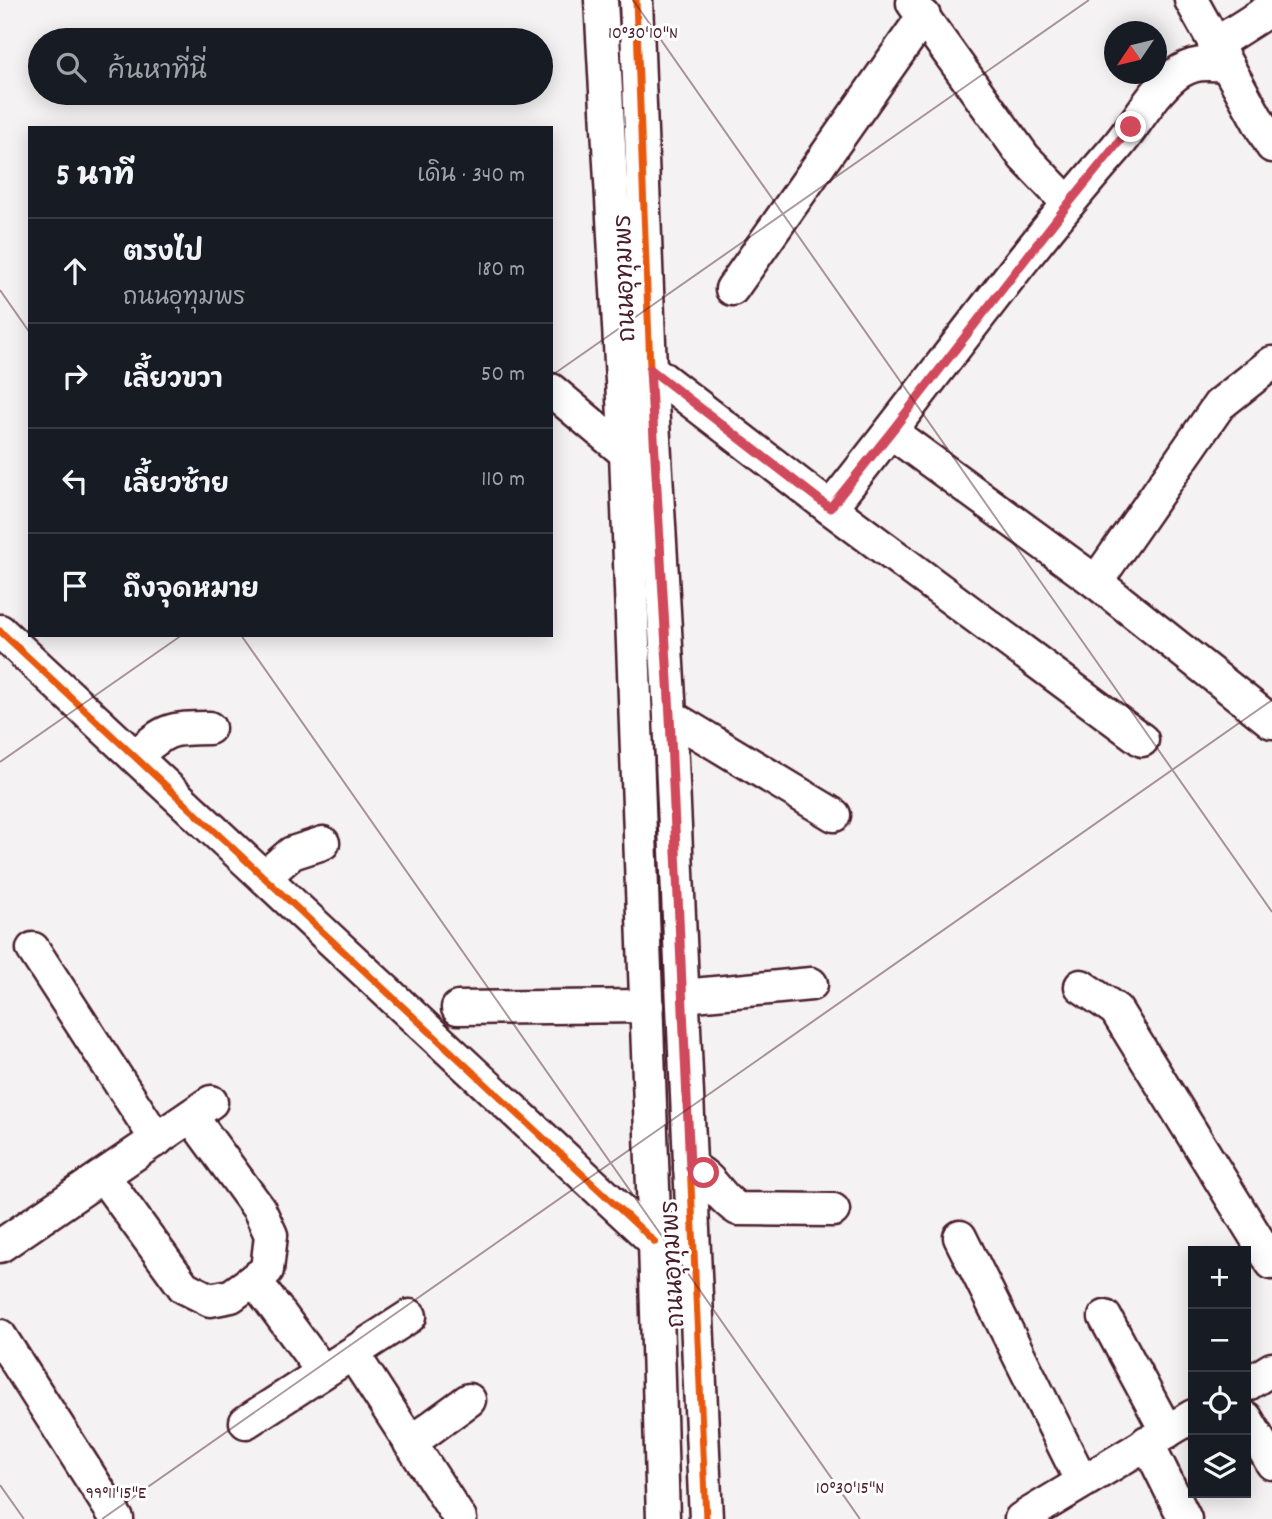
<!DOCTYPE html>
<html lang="th">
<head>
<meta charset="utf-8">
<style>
	:root { --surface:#171b24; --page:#20242c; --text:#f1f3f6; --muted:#9ea1a6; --line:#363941 }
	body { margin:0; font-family:Dekko,"Playpen Sans Thai",sans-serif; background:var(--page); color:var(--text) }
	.controls { position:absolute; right:21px; bottom:21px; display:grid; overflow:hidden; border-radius:0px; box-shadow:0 4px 18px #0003 }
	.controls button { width:63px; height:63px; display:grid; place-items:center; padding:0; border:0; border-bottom:2px solid var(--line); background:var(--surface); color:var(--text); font:35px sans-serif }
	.compass { position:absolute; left:1104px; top:21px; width:63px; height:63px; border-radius:50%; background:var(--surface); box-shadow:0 4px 18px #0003; rotate:235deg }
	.stop { position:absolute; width:21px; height:21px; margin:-16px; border:5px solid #d1495b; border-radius:50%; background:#fff }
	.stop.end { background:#d1495b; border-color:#fff; box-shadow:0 2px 7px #0008 }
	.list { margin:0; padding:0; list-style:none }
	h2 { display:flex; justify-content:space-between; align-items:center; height:91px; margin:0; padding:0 28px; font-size:30px }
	h2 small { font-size:23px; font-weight:400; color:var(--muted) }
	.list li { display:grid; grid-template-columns:46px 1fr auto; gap:21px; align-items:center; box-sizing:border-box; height:105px; padding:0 28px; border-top:2px solid var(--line) }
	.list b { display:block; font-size:26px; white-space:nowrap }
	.list p { margin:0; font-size:23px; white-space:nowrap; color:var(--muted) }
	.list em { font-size:23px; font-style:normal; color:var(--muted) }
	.icon { flex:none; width:38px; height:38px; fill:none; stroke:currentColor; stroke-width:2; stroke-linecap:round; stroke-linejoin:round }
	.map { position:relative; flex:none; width:1272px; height:1519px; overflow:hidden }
	.search { position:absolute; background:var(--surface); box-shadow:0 4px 18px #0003; left:28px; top:28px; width:525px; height:77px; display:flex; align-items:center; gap:18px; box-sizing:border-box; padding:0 24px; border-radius:38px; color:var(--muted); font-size:26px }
	.panel { position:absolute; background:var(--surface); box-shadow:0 4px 18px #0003; left:28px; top:126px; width:525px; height:511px; border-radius:0px }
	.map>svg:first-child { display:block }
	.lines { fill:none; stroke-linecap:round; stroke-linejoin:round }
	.minor-casing { stroke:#4a1f2b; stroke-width:37 }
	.minor { stroke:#fff; stroke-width:32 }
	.cycleway-casing { stroke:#fff; stroke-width:11 }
	.cycleway { stroke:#e8590c; stroke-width:7 }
	.route { stroke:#d1495b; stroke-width:9 }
	.ticks { fill:none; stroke:#4a1f2b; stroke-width:2; stroke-opacity:0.45 }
	.labels { text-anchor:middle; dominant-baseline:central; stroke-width:6; stroke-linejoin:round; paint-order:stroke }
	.street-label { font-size:24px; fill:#4a1f2b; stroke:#fff }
	.ticks-label { font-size:18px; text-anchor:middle; fill:#4a1f2b; stroke:#fff; stroke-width:6; stroke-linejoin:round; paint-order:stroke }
</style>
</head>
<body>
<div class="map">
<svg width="1272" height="1519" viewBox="0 0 1272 1519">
	<rect width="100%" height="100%" fill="#f4f2f2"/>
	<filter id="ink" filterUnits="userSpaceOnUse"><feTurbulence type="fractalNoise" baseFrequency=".0143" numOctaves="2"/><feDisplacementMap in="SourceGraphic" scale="14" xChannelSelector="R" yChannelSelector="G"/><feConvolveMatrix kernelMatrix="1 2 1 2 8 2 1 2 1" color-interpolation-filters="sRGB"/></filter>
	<g filter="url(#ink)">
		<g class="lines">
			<g class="minor-casing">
				<g id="minor">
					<polyline points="601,0 626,453 655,1242 663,1519"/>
					<polyline points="636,0 650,369 670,716 706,1519"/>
					<polyline points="1191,0 1272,146"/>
					<polyline points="913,3 1024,157 1068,203"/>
					<polyline points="1214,45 1272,8"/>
					<polyline points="732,289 924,16"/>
					<polyline points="650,369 830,508 1142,740"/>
					<polyline points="551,390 626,453"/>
					<polyline points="891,432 1096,582 1272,722"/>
					<path d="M830,508C926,389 1014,264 1115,149C1136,125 1150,95 1175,75C1192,62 1206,63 1225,65"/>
					<polyline points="1096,582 1219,405 1272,363"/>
					<polyline points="0,631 655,1242"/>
					<polyline points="670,716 834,815"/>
					<path d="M135,756C166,730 167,728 209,728"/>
					<polyline points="264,877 292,853 323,843"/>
					<polyline points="33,949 157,1140"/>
					<polyline points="1081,986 1116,1010 1272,1263"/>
					<polyline points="683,996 811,984"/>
					<polyline points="458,1008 647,1006"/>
					<path d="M690,1168C713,1176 717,1197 738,1209L833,1210"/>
					<polyline points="103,1176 184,1287 210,1300 231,1296 267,1270 271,1235 259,1209 191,1116"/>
					<polyline points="960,1237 1082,1482"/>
					<polyline points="0,1246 211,1102"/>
					<polyline points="254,1279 323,1372"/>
					<polyline points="1105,1317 1167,1432"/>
					<polyline points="0,1336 117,1519"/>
					<polyline points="353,1354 460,1519"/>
					<polyline points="1246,1385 1272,1369"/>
					<polyline points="1246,1418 1272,1463"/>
					<polyline points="246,1422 410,1316"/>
					<polyline points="1147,1442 1185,1519"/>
					<polyline points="410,1443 469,1400"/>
					<polyline points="1021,1519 1193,1416"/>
				</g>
			</g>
			<use href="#minor" class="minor"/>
			<g class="cycleway-casing">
				<g id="cycleway">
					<polyline points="636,0 650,369 670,716 706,1519"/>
					<polyline points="0,631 655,1242"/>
				</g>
			</g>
			<use href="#cycleway" class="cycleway"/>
		</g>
	</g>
	<g class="lines" filter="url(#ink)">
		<polyline class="route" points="704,1173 690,1168 670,716 650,369 830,508 891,432 1069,203 1131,127"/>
	</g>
	<path class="ticks" d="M633,0L1272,912M0,290L30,333M551,376L1089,0M241,635L860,1519M0,762L182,635M0,1485L24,1519M102,1519L1272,700"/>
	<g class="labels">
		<g class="street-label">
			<text transform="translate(627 278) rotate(-92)">ถนนอุทุมพร</text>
			<text transform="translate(675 1264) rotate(-93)">ถนนอุทุมพร</text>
		</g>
	</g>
	<g class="ticks-label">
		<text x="643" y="38">10°30'10"N</text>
		<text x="850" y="1493">10°30'15"N</text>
		<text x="116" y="1498">99°11'15"E</text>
	</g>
</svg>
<div class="controls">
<button>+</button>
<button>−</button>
<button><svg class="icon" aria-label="locate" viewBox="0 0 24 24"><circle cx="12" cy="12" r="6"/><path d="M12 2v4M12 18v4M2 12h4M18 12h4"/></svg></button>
<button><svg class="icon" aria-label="layers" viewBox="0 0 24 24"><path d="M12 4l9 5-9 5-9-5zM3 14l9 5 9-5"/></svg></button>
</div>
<svg class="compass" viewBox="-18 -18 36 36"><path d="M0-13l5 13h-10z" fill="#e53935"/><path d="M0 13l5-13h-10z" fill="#9ea1a6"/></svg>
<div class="stop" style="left:704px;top:1173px"></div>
<div class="stop end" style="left:1131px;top:127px"></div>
<div class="search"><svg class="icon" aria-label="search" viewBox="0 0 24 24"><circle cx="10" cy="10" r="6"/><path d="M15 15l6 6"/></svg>ค้นหาที่นี่</div>
<section class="panel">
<h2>5 นาที<small>เดิน · 340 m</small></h2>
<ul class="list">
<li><svg class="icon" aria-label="ahead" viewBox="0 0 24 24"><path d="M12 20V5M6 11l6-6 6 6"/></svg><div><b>ตรงไป</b><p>ถนนอุทุมพร</p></div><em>180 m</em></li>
<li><svg class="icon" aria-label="right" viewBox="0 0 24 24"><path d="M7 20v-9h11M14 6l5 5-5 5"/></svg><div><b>เลี้ยวขวา</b></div><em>50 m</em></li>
<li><svg class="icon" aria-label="left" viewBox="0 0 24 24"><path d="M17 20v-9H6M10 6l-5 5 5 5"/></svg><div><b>เลี้ยวซ้าย</b></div><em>110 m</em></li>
<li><svg class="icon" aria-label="arrive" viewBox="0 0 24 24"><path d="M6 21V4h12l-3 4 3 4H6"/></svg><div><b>ถึงจุดหมาย</b></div></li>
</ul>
</section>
</div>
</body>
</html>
